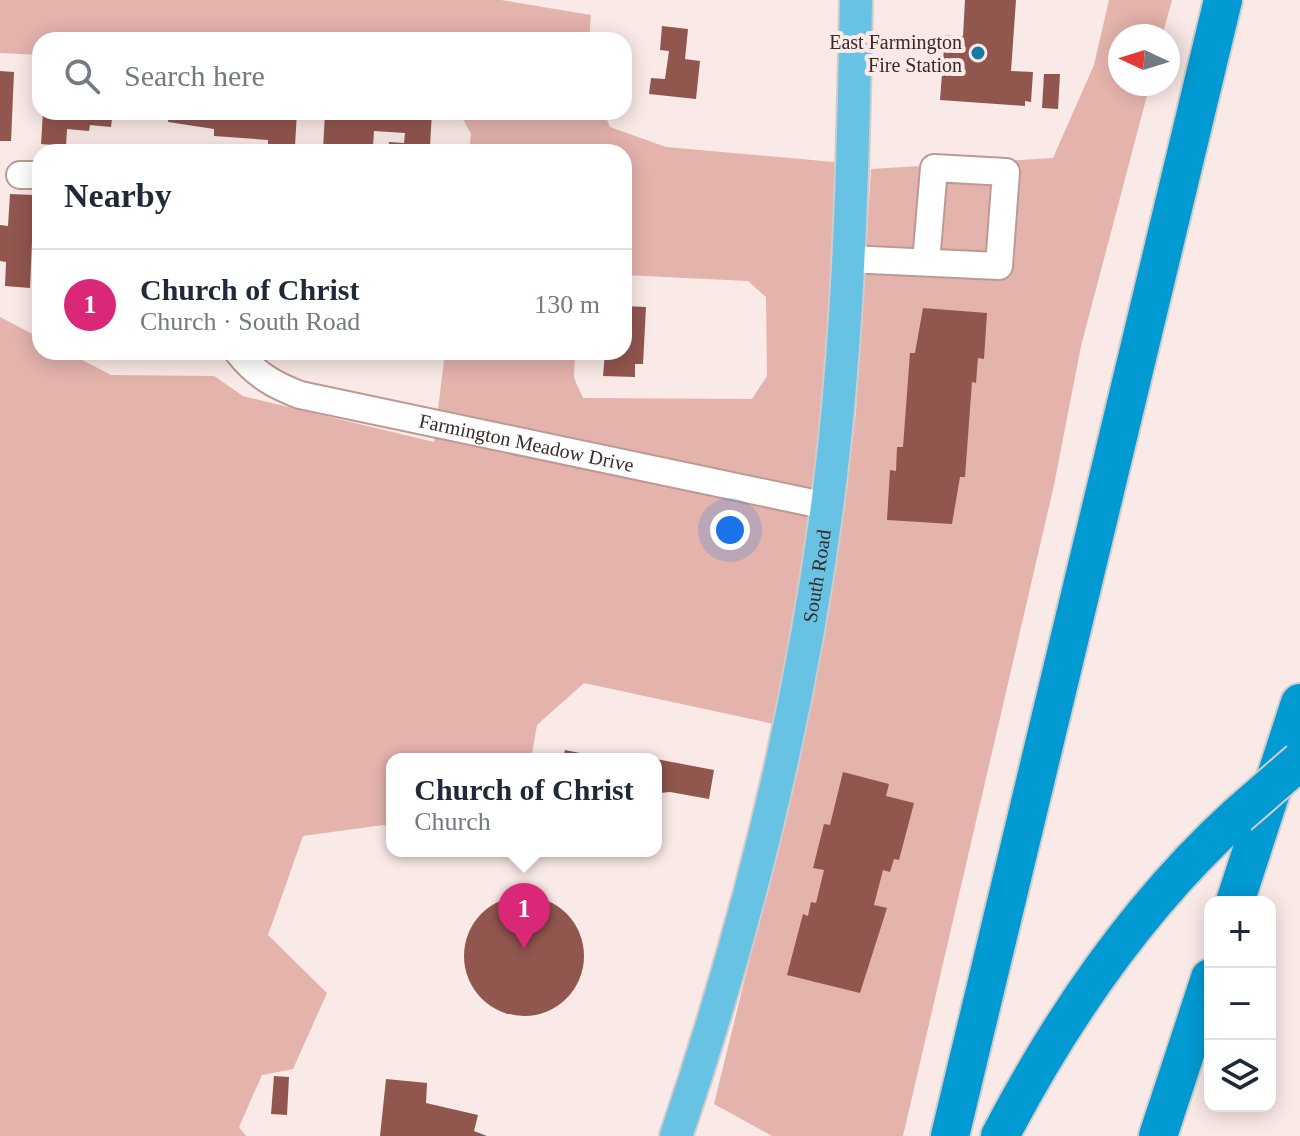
<!DOCTYPE html>
<html lang="en">
<head>
<meta charset="utf-8">
<style>
	:root { --surface:#fff; --page:#f2f2f3; --text:#1f2937; --muted:#747a83; --line:#e0e1e3; --accent:#db2777 }
	body { margin:0; font-family:"Times New Roman",serif; background:var(--page); color:var(--text) }
	.controls { position:absolute; right:24px; bottom:24px; display:grid; overflow:hidden; border-radius:16px; box-shadow:0 4px 20px #0003 }
	.controls button { width:72px; height:72px; display:grid; place-items:center; padding:0; border:0; border-bottom:2px solid var(--line); background:var(--surface); color:var(--text); font:40px sans-serif }
	.compass { position:absolute; left:1108px; top:24px; width:72px; height:72px; border-radius:50%; background:var(--surface); box-shadow:0 4px 20px #0003; rotate:274deg }
	.you { position:absolute; left:730px; top:530px; width:28px; height:28px; margin:-20px; border:6px solid #fff; border-radius:50%; background:#1a73e8; box-shadow:0 0 0 12px #1a73e833 }
	.badge { display:grid; place-items:center; width:52px; height:52px; border-radius:50%; background:var(--accent); color:#fff; font-size:26px; font-weight:700 }
	.pin { position:absolute; translate:-50% -66px; filter:drop-shadow(0 2px 4px #0008) }
	.pin::after { content:''; position:absolute; top:42px; width:28px; height:24px; background:inherit; clip-path:polygon(0 0,100% 0,50% 100%) }
	.popup { position:absolute; left:386px; top:753px; width:276px; height:104px; box-sizing:border-box; display:grid; place-content:center; border-radius:16px; background:var(--surface); filter:drop-shadow(0 2px 6px #0005); font-size:26px; white-space:nowrap; color:var(--muted) }
	.popup b { font-size:30px; color:var(--text) }
	.popup::after { content:''; position:absolute; left:50%; top:100%; margin-left:-16px; border:16px solid transparent; border-top-color:var(--surface) }
	.list { margin:0; padding:0; list-style:none }
	h2 { display:flex; justify-content:space-between; align-items:center; height:104px; margin:0; padding:0 32px; font-size:34px }
	h2 small { font-size:26px; font-weight:400; color:var(--muted) }
	.list li { display:grid; grid-template-columns:52px 1fr auto; gap:24px; align-items:center; box-sizing:border-box; height:112px; padding:0 32px; border-top:2px solid var(--line) }
	.list b { display:block; font-size:30px; white-space:nowrap }
	.list p { margin:0; font-size:26px; white-space:nowrap; color:var(--muted) }
	.list em { font-size:26px; font-style:normal; color:var(--muted) }
	.icon { flex:none; width:44px; height:44px; fill:none; stroke:currentColor; stroke-width:2; stroke-linecap:round; stroke-linejoin:round }
	.map { position:relative; flex:none; width:1300px; height:1136px; overflow:hidden }
	.search { position:absolute; background:var(--surface); box-shadow:0 4px 20px #0003; left:32px; top:32px; width:600px; height:88px; display:flex; align-items:center; gap:20px; box-sizing:border-box; padding:0 28px; border-radius:24px; color:var(--muted); font-size:30px }
	.panel { position:absolute; background:var(--surface); box-shadow:0 4px 20px #0003; left:32px; top:144px; width:600px; height:216px; border-radius:24px }
	.map>svg:first-child { display:block }
	.green { fill:#e3b3ac }
	.building { fill:#91564e }
	.lines { fill:none; stroke-linecap:round; stroke-linejoin:round }
	.minor-casing { stroke:#be9994; stroke-width:30 }
	.major-casing { stroke:#cfcccb; stroke-width:36 }
	.highway-casing { stroke:#cfcccb; stroke-width:42 }
	.minor { stroke:#fff; stroke-width:26 }
	.major { stroke:#67c2e4; stroke-width:32 }
	.highway { stroke:#019ad2; stroke-width:38 }
	.highway-bridge-casing { stroke:#cfcccb; stroke-width:42; stroke-linecap:butt }
	.highway-bridge { stroke:#019ad2; stroke-width:38 }
	.poi-dot { fill:#157aa6; stroke:#f9e9e7; stroke-width:3 }
	.labels { text-anchor:middle; dominant-baseline:central; stroke-width:8; stroke-linejoin:round; paint-order:stroke }
	.poi-label { font-size:20px; fill:#382a27; stroke:#f9e9e7; text-anchor:end }
	.street-label { font-size:20px; fill:#382a27; stroke:#f9e9e7 }
</style>
</head>
<body>
<div class="map">
<svg width="1300" height="1136" viewBox="0 0 1300 1136">
	<rect width="100%" height="100%" fill="#f9e9e7"/>
	<g class="green">
		<polygon points="0,0 501,0 591,15 589,40 40,40 40,55 0,53"/>
		<polygon points="1109,0 1172,0 1162,36 1120,36 1120,84 1150,84 1081,346 1054,485 903,1136 772,1136 714,1104 801,751 846,493 856,412 871,169 1053,158 1094,65"/>
		<polygon points="459,112 604,112 610,127 666,147 834,162 851,202 788,727 584,683 537,725 531,759 392,759 392,827 383,825 303,836 268,935 327,993 293,1069 262,1075 239,1127 246,1136 0,1136 0,317 40,338 40,352 67,352 111,375 214,376 243,396 434,442 445,352 575,352 574,378 583,398 752,399 767,376 766,297 748,281 624,275 624,152 469,152 471,134"/>
	</g>
	<g class="building">
		<polygon points="965,0 1016,0 1011,71 1033,72 1031,102 1025,101 1025,106 940,100 945,35 963,36"/>
		<polygon points="662,26 688,29 685,59 700,61 696,99 649,94 651,78 665,79 669,51 660,50"/>
		<polygon points="0,71 14,72 11,141 0,141"/>
		<polygon points="1044,74 1060,74 1058,109 1042,108"/>
		<polygon points="43,112 137,112 137,120 112,119 111,127 90,125 89,131 67,129 66,146 41,144"/>
		<polygon points="169,112 297,112 295,146 268,145 268,140 214,136 214,129 168,122"/>
		<polygon points="325,112 432,112 430,146 425,146 424,152 388,152 389,142 404,143 405,133 374,131 373,146 350,145 350,151 323,150"/>
		<polygon points="10,194 34,195 30,288 5,286 6,262 0,261 0,225 8,226"/>
		<polygon points="624,306 646,307 643,364 635,364 635,377 603,376 605,352 624,352"/>
		<polygon points="923,308 987,313 984,359 978,358 976,383 972,382 965,477 960,477 952,524 887,520 890,470 896,471 897,447 903,447 910,353 915,353"/>
		<polygon points="565,750 605,758 605,759 563,759"/>
		<polygon points="656,759 714,770 709,799 670,792 659,793 656,799"/>
		<polygon points="843,772 889,784 886,796 914,803 899,860 894,859 890,872 883,870 874,905 887,908 860,993 787,975 803,914 808,916 811,902 816,903 824,870 813,868 824,824 830,825"/>
		<circle cx="524" cy="956" r="60"/>
		<polygon points="274,1076 289,1077 287,1115 271,1114"/>
		<polygon points="386,1079 427,1083 426,1103 478,1115 474,1131 487,1136 380,1136"/>
	</g>
	<g class="lines">
		<g class="minor-casing">
			<g id="minor">
				<polyline points="20,175 40,175"/>
				<polyline points="848,259 999,266 1006,172 934,168 926,262"/>
				<path id="s1" d="M238,352C256,375 274,385 300,395L827,506"/>
			</g>
		</g>
		<g class="major-casing">
			<g id="major">
				<path id="s2" d="M676,1136C745,933 799,720 827,507C849,339 853,169 856,0"/>
			</g>
		</g>
		<g class="highway-casing">
			<g id="highway">
				<polyline points="1235,902 1300,703"/>
				<polyline points="950,1136 1223,0"/>
				<path d="M1000,1136C1062,1017 1138,906 1238,815"/>
				<polyline points="1158,1136 1210,978"/>
			</g>
		</g>
		<use href="#minor" class="minor"/>
		<use href="#major" class="major"/>
		<use href="#highway" class="highway"/>
		<g class="highway-bridge-casing">
			<polyline id="highway-bridge" points="1238,815 1300,761"/>
		</g>
		<use href="#highway-bridge" class="highway-bridge"/>
	</g>
	<circle class="poi-dot" cx="978" cy="53" r="8"/>
	<g class="labels">
		<g class="poi-label">
			<text x="962" y="42">East Farmington<tspan x="962" dy="23">Fire Station</tspan></text>
		</g>
		<g class="street-label">
			<text stroke="none"><textPath href="#s1" startOffset="308">Farmington Meadow Drive</textPath></text>
			<text stroke="none"><textPath href="#s2" startOffset="578">South Road</textPath></text>
		</g>
	</g>
</svg>
<div class="controls">
<button>+</button>
<button>−</button>
<button><svg class="icon" aria-label="layers" viewBox="0 0 24 24"><path d="M12 4l9 5-9 5-9-5zM3 14l9 5 9-5"/></svg></button>
</div>
<svg class="compass" viewBox="-18 -18 36 36"><path d="M0-13l5 13h-10z" fill="#e53935"/><path d="M0 13l5-13h-10z" fill="#747a83"/></svg>
<div class="you"></div>
<div class="pin badge" style="left:524px;top:949px">1</div>
<div class="popup"><b>Church of Christ</b>Church</div>
<div class="search"><svg class="icon" aria-label="search" viewBox="0 0 24 24"><circle cx="10" cy="10" r="6"/><path d="M15 15l6 6"/></svg>Search here</div>
<section class="panel">
<h2>Nearby<small></small></h2>
<ul class="list">
<li><span class="badge">1</span><div><b>Church of Christ</b><p>Church · South Road</p></div><em>130 m</em></li>
</ul>
</section>
</div>
</body>
</html>
